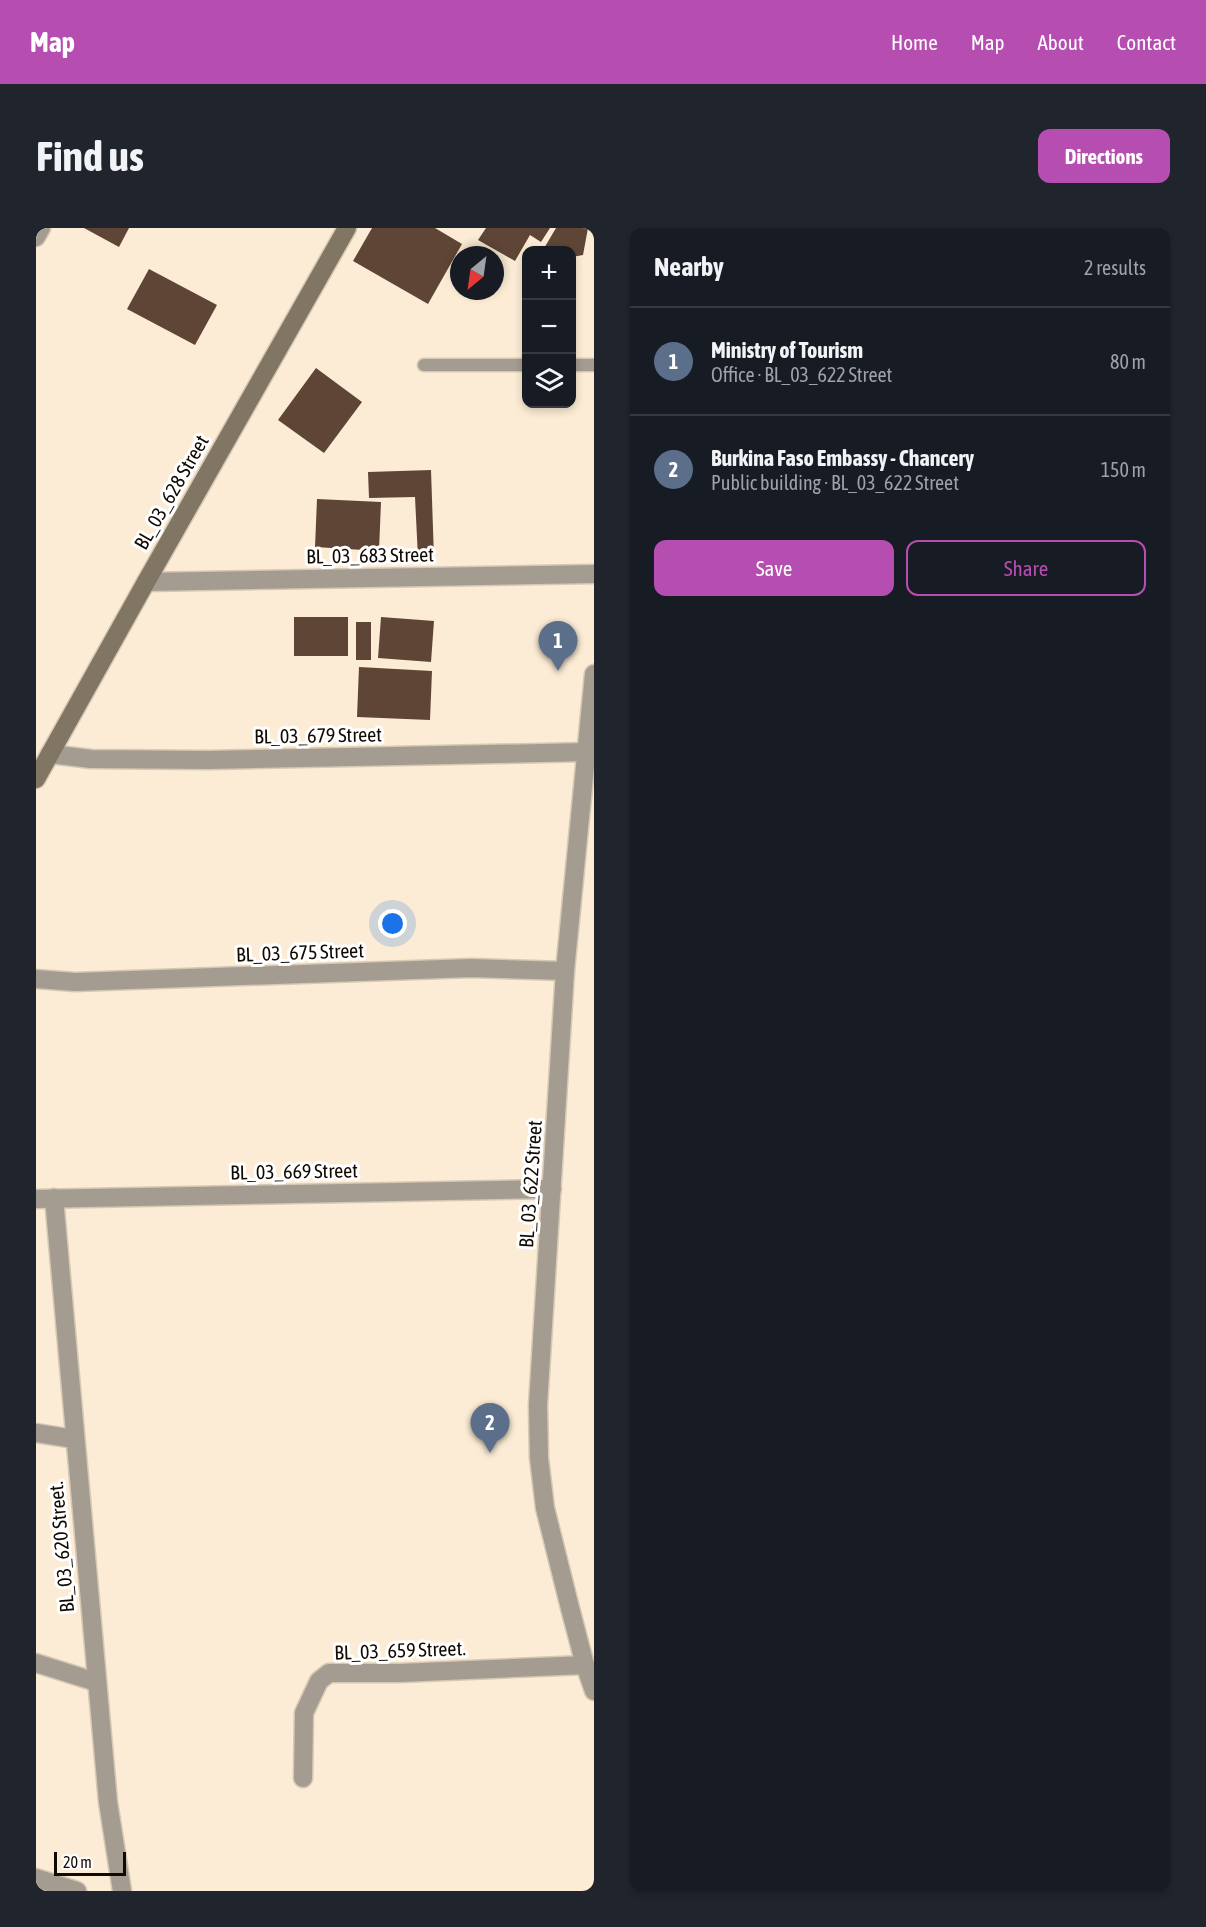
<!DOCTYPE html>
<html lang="en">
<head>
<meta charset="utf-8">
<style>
	:root { --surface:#171b24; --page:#20242c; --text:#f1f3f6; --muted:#9ea1a6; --line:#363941; --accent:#b64db0 }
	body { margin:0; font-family:"Asap Condensed",sans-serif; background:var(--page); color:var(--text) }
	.controls { position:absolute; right:18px; top:18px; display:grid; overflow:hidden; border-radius:12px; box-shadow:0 3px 9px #0003 }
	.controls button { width:54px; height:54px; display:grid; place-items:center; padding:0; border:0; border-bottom:2px solid var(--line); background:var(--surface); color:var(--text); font:30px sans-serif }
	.compass { position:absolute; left:414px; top:18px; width:54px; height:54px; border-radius:50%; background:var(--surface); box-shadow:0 3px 9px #0003; rotate:209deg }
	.scale { position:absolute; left:18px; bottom:15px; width:72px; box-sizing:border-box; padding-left:6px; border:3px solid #110a03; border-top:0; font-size:16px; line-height:21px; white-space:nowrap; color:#110a03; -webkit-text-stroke:4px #fff; paint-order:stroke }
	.you { position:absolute; left:357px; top:696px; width:21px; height:21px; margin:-15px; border:4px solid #fff; border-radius:50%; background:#1a73e8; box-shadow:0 0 0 9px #1a73e833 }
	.badge { display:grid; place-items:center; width:39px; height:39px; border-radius:50%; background:var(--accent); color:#fff; font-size:20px; font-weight:700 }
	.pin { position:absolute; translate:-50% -50px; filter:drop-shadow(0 2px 3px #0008) }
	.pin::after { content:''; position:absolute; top:32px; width:21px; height:18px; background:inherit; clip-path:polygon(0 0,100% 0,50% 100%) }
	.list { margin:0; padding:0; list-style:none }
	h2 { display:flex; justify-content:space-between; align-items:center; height:78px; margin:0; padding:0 24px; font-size:26px }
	h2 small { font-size:20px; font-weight:400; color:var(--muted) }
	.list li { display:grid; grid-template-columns:39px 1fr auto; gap:18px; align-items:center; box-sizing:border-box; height:108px; padding:0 24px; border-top:2px solid var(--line) }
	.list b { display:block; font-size:22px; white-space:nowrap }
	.list p { margin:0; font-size:20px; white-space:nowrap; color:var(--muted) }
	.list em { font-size:20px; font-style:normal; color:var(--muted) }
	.actions { display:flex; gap:12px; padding:18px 24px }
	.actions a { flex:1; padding:14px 0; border:2px solid var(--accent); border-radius:12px; text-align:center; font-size:21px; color:var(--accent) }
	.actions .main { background:var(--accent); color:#fff }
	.icon { flex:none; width:33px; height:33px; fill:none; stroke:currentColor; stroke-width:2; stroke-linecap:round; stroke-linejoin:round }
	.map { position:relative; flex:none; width:558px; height:1663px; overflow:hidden; border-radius:12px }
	header { display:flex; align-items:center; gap:36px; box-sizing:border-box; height:84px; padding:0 30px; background:var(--accent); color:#fff }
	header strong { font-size:28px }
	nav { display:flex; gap:33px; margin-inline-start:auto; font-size:21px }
	.intro { display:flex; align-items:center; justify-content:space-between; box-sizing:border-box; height:144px; padding:0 36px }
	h1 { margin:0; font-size:42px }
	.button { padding:15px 27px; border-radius:12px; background:var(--accent); color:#fff; font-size:21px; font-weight:700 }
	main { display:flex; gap:36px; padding:0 36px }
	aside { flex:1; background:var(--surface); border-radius:12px; box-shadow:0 3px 9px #0003 }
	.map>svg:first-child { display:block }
	.building { fill:#5f4536 }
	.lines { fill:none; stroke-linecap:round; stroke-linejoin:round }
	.lane-casing { stroke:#d6c8b3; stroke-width:15 }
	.street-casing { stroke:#d6c8b3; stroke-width:21 }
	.secondary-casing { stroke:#d6c8b3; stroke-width:21 }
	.lane { stroke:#a59c91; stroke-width:12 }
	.street { stroke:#a59c91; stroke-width:18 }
	.secondary { stroke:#817564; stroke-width:18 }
	.labels { text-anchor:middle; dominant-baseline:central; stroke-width:6; stroke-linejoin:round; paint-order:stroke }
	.street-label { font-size:20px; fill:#110a03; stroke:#fff }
</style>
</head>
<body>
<header>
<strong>Map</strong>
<nav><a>Home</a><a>Map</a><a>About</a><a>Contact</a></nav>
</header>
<div class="intro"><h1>Find us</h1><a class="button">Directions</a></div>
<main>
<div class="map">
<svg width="558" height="1663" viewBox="0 0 558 1663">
	<rect width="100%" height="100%" fill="#fcecd5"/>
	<g class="building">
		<polygon points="48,0 93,0 83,19"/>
		<polygon points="336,0 399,0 426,16 392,76 317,33"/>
		<polygon points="450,0 514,0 505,14 494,7 479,33 442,12"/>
		<polygon points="520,0 552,0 547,27 536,29 536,22 507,22"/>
		<polygon points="113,41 181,77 159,117 91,81"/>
		<polygon points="280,140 326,174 288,225 242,192"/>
		<polygon points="395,242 398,330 382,330 379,269 333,270 332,244"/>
		<polygon points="281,271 345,274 343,323 279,319"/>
		<rect x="258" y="389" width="54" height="39"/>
		<polygon points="345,389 398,393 395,434 342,430"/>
		<rect x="320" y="394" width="15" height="38"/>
		<polygon points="323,439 396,443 394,492 321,489"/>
	</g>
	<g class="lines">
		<g class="lane-casing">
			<g id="lane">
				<polyline points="388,137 490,137"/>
				<polyline points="536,137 558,137"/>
			</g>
		</g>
		<g class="street-casing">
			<g id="street">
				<polyline points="0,9 5,0"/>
				<polyline points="110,354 558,346"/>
				<polyline points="558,446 529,743 502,1177 503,1230 509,1280 534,1380 549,1437 558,1463"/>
				<polyline points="14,526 55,531 172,532 551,524"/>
				<polyline points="0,751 39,754 435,740 529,743"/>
				<polyline points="18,970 72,1574 86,1663"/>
				<polyline points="0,971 516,961"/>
				<polyline points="0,1205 38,1211"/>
				<polyline points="0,1435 60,1454"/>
				<polyline points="267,1550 268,1485 283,1453 293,1445 364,1445 549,1437"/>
				<polyline points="0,1650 41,1663"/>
			</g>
		</g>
		<g class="secondary-casing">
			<polyline id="secondary" points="0,551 110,354 311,0"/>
		</g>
		<use href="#lane" class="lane"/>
		<use href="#street" class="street"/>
		<use href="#secondary" class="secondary"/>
	</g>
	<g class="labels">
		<g class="street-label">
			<text transform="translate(135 264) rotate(-60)">BL_03_628 Street</text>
			<text transform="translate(334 327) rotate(-1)">BL_03_683 Street</text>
			<text transform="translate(282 507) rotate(-1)">BL_03_679 Street</text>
			<text transform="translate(264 724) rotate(-2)">BL_03_675 Street</text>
			<text transform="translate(258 943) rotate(-1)">BL_03_669 Street</text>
			<text transform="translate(494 956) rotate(-86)">BL_03_622 Street</text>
			<text transform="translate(25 1319) rotate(-95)">BL_03_620 Street.</text>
			<text transform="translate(364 1422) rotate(-2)">BL_03_659 Street.</text>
		</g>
	</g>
</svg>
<div class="controls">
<button>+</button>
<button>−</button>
<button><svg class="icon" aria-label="layers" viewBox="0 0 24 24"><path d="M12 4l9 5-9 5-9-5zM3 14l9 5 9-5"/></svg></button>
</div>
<svg class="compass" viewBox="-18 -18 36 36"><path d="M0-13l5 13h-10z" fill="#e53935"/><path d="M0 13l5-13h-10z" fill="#9ea1a6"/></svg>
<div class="scale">20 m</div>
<div class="you"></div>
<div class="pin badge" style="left:522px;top:443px;background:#5c6f8a">1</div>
<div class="pin badge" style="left:454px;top:1225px;background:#5c6f8a">2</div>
</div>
<aside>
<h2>Nearby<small>2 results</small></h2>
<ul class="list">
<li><span class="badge" style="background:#5c6f8a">1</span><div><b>Ministry of Tourism</b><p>Office · BL_03_622 Street</p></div><em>80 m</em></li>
<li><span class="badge" style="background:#5c6f8a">2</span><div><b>Burkina Faso Embassy - Chancery</b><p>Public building · BL_03_622 Street</p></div><em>150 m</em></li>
</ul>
<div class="actions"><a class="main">Save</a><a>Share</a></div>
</aside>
</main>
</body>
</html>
